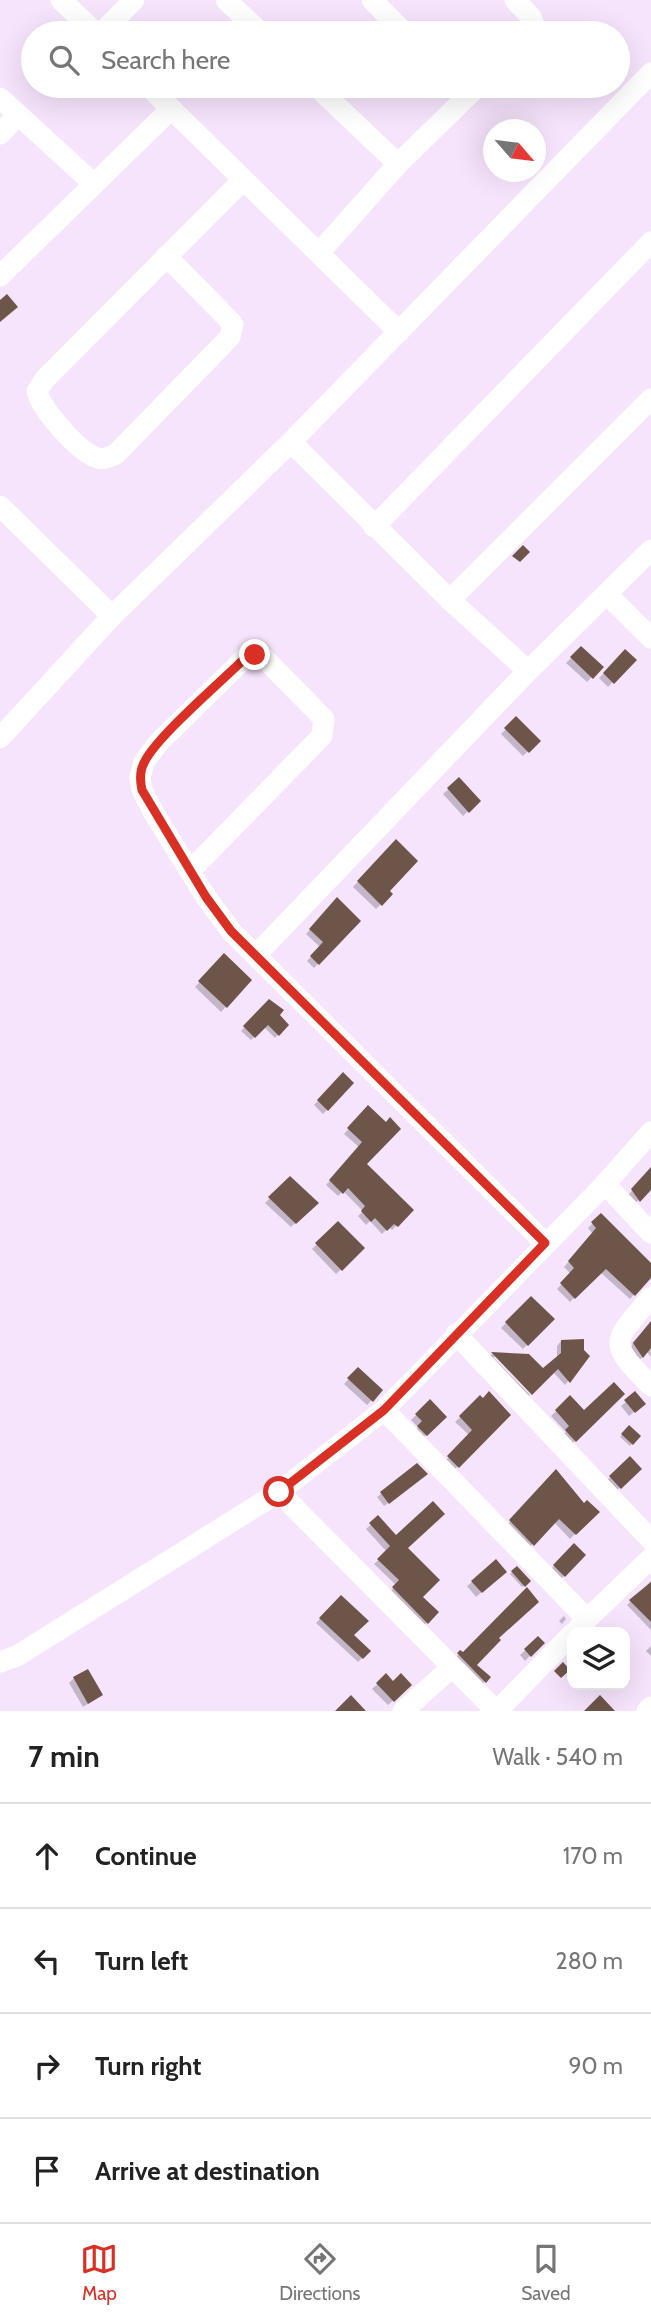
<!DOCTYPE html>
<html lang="en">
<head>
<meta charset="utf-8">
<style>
	:root { --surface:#fff; --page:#f6f6f6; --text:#222; --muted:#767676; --line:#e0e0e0; --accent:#d93025 }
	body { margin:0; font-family:Cabin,sans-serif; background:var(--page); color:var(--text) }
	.controls { position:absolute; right:21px; bottom:21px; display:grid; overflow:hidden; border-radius:14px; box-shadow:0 7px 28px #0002 }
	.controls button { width:63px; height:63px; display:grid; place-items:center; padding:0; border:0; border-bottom:2px solid var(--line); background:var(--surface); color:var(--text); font:35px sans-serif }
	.compass { position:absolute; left:483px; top:119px; width:63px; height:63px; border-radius:50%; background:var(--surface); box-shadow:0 7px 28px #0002; rotate:118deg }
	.stop { position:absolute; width:21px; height:21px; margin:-16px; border:5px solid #d93025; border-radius:50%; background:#fff }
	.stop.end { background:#d93025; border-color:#fff; box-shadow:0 2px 7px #0008 }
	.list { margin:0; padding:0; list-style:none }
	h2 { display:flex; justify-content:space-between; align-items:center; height:91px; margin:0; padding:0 28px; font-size:30px }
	h2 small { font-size:23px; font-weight:400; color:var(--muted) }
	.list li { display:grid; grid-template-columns:46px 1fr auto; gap:21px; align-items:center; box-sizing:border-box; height:105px; padding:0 28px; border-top:2px solid var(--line) }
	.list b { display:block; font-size:26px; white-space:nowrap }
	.list em { font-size:23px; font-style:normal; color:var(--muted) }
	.icon { flex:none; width:38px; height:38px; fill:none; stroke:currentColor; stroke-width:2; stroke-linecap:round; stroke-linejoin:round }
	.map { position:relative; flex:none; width:651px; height:1711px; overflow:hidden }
	.search { position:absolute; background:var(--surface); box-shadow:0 7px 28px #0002; left:21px; right:21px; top:21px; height:77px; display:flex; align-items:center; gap:18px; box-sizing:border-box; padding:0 24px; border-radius:38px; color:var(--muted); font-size:26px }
	.sheet { height:511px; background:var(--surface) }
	nav { display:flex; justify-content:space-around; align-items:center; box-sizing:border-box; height:98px; border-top:2px solid var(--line); background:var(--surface); font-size:19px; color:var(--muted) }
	nav a { display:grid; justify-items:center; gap:4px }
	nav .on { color:var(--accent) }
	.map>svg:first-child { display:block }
	.shadow { fill:#0003 }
	.building { fill:#6e554a }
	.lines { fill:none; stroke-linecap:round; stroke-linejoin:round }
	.minor { stroke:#fff; stroke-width:21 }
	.route { stroke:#d93025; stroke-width:9 }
</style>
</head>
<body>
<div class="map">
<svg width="651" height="1711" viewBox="0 0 651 1711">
	<rect width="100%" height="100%" fill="#f6e4fc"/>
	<g class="shadow">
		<polygon points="581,648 601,667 587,682 566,663"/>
		<polygon points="625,652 634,660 608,687 599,678"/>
		<polygon points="516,719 538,741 523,756 501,734"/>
		<polygon points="459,780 479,801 463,816 443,794"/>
		<polygon points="396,841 387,891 391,895 376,909 353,887"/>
		<polygon points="333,904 359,921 314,968 307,961 320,947 306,934"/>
		<polygon points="224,955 250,980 221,1012 195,987"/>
		<polygon points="269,1001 287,1025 275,1038 264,1027 251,1040 241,1031"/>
		<polygon points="343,1074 352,1083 323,1114 314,1105"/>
		<polygon points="368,1108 364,1164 412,1210 392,1230 389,1227 382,1234 370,1221 366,1225 358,1216 363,1211 343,1191 338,1196 326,1185 359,1147 344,1134"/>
		<polygon points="647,1174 651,1177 651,1187 634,1205 628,1195"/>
		<polygon points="290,1178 316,1203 291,1227 265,1203"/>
		<polygon points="601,1215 651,1265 651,1276 630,1299 600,1272 570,1302 557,1289 571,1274 564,1267 593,1234 588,1228"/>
		<polygon points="338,1223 363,1248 336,1274 312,1249"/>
		<polygon points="531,1298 553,1319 523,1349 501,1328"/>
		<polygon points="649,1325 651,1357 647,1352 638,1362 630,1351 633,1342"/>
		<polygon points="561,1341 582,1341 582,1351 587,1357 565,1385 553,1372 532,1393 498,1357 493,1357 530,1395 527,1398 488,1358 492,1354 528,1356 543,1371 557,1358 557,1346"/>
		<polygon points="358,1369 381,1390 367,1405 344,1384"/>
		<polygon points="623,1394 571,1445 562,1436 566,1432 551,1416 570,1398 584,1413"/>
		<polygon points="635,1394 644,1404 629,1416 621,1406"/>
		<polygon points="480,1398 509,1415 453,1471 444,1462 469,1435 455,1422"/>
		<polygon points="430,1402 445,1417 422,1439 414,1431 418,1427 411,1420"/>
		<polygon points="629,1427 639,1436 630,1446 620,1437"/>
		<polygon points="630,1458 640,1469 615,1492 605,1482"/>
		<polygon points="417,1465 422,1478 384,1506 377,1497"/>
		<polygon points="556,1472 584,1506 597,1512 570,1539 554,1522 528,1549 506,1526"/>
		<polygon points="378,1518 406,1548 420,1597 437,1612 423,1627 389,1593 396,1585 374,1564 387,1552 366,1529"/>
		<polygon points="574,1546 584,1555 559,1581 549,1571"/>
		<polygon points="517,1568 529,1581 522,1587 510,1574"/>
		<polygon points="500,1576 476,1597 467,1586 472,1582"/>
		<polygon points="651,1581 651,1630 627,1605"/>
		<polygon points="341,1598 352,1635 369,1651 358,1662 316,1623"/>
		<polygon points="564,1616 566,1619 562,1624 559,1621"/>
		<polygon points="497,1638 475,1665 489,1677 481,1686 454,1659 461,1652 463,1654"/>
		<polygon points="538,1638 542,1643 525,1661 520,1655"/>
		<polygon points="651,1646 651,1656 646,1651"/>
		<polygon points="386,1676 393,1684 410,1685 388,1705 372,1689"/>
		<polygon points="74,1678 101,1695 83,1707 69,1683"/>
	</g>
	<g class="building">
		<polygon points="7,294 18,307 0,322 0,300"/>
		<polygon points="523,545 530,552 520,562 512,556"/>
		<polygon points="581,646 604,667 593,679 570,657"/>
		<polygon points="625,649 637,660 614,684 603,673"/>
		<polygon points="516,716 541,741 529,753 504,728"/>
		<polygon points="459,777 481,801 469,813 447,788"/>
		<polygon points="396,839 418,861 390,891 393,894 382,906 357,881"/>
		<polygon points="337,897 361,921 319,965 310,956 323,942 309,929"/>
		<polygon points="224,953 252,980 227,1008 198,981"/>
		<polygon points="269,999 284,1010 280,1015 289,1025 279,1036 268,1025 255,1038 243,1026"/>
		<polygon points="343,1072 354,1083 328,1111 317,1100"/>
		<polygon points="368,1105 386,1122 390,1117 401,1129 367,1164 414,1210 398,1227 394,1224 387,1231 375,1218 371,1222 361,1211 365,1206 348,1188 343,1194 329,1180 362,1142 347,1128"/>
		<polygon points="651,1167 651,1190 640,1202 631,1189"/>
		<polygon points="290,1176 319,1203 296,1224 268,1197"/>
		<polygon points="601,1213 651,1263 651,1278 635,1296 606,1269 575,1299 560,1283 574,1268 568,1261 596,1228 591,1222"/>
		<polygon points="338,1221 365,1248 342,1271 315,1243"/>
		<polygon points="531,1296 555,1319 528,1346 505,1322"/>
		<polygon points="651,1321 651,1348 643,1358 633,1343"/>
		<polygon points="584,1339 584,1350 590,1356 570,1383 558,1369 532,1395 491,1352 529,1354 543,1368 561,1353 561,1340"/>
		<polygon points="358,1367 383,1390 373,1402 347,1378"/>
		<polygon points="614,1382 625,1394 576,1442 565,1430 569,1426 555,1410 570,1395 584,1410"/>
		<polygon points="489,1391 511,1415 459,1468 447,1456 472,1430 459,1416 480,1395 483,1398"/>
		<polygon points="635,1391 646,1404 635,1413 624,1400"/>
		<polygon points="430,1399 447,1417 427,1436 417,1426 422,1421 415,1414"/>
		<polygon points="629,1425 641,1436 633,1445 621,1434"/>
		<polygon points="630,1456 642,1469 621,1489 609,1476"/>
		<polygon points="417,1463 428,1474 389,1504 380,1492"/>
		<polygon points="556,1469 584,1503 587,1500 600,1512 576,1535 559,1519 534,1546 509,1520"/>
		<polygon points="433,1501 445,1514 408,1548 440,1580 423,1597 439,1612 428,1624 392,1587 399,1580 377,1559 390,1546 369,1523 378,1515 396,1535"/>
		<polygon points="574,1543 586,1555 565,1577 553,1565"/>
		<polygon points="496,1559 507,1572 482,1593 471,1581"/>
		<polygon points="517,1566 531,1581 525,1587 511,1571"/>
		<polygon points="651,1582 651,1622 629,1600"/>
		<polygon points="527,1587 539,1602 499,1638 501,1640 477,1665 491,1677 486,1683 457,1653 460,1650 463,1652"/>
		<polygon points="341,1595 369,1621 354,1635 371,1651 363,1659 319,1618"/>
		<polygon points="538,1636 545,1643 531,1657 524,1649"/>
		<polygon points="563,1662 570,1670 561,1678 554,1671"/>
		<polygon points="88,1669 103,1695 88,1704 73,1677"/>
		<polygon points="386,1673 393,1681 401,1673 412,1685 394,1702 376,1683"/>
		<polygon points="351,1695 366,1711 335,1711"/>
		<polygon points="600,1695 615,1711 584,1711"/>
	</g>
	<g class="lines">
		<g class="minor">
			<polyline points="61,0 96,33"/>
			<polyline points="226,0 261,33"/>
			<polyline points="372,0 405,33"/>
			<polyline points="515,0 531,17 534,25 530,33"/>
			<polyline points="101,33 134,0"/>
			<polyline points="148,86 399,332"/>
			<polyline points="316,86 398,164"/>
			<polyline points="0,98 94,184"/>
			<polyline points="0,134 18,115"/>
			<polyline points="319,253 398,164 478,86"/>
			<path d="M166,256L233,324L230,337L116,454C109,457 102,461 95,457C77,450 41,409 37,391L45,379L243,180"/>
			<polyline points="0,276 171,109"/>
			<polyline points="291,442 450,600 528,671"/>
			<polyline points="0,506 112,616"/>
			<polyline points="374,527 651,242"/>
			<polyline points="607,594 651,638"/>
			<polyline points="450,600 651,399"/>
			<polyline points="0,738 112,616 291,442 651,73"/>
			<polyline points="190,871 322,736 324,719 264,658 255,655 244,659 159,742 144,762 140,777 142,790 155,815 206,897 231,931 545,1243"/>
			<polyline points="256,955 528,671 651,550"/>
			<polyline points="605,1184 651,1233"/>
			<path d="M651,1297C612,1344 607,1341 651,1386"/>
			<polyline points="456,1334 651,1540"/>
			<polyline points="384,1410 587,1619"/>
			<polyline points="279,1492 496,1711"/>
			<polyline points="579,1627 651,1558"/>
			<polyline points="0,1662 17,1656 279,1492 384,1410 605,1184 651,1132"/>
			<polyline points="403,1711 451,1668"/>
			<polyline points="497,1711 572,1634"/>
			<polyline points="647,1711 651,1707"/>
		</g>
	</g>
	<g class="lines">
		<path class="route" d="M255,655L244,659C221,682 155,738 144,763C139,772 140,781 142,790L206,897L231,931L545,1243L384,1410L279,1492"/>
	</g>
</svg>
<div class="controls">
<button><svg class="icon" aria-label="layers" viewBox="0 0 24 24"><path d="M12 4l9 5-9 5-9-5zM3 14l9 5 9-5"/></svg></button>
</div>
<svg class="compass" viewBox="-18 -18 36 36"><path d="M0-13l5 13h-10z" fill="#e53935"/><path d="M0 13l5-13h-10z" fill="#767676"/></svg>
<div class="stop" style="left:279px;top:1492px"></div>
<div class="stop end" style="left:255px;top:655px"></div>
<div class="search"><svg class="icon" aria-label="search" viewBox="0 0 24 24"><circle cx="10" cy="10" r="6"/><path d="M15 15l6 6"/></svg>Search here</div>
</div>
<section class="sheet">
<h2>7 min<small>Walk · 540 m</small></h2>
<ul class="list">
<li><svg class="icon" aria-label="ahead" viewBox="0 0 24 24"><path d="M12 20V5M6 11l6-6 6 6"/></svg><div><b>Continue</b></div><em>170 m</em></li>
<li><svg class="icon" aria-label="left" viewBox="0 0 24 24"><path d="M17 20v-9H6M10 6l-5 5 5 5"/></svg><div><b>Turn left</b></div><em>280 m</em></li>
<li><svg class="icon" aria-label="right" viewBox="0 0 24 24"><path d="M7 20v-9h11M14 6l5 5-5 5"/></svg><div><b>Turn right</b></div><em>90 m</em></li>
<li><svg class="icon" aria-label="arrive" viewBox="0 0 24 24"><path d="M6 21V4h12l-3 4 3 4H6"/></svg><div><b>Arrive at destination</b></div></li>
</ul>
</section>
<nav>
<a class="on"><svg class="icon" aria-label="map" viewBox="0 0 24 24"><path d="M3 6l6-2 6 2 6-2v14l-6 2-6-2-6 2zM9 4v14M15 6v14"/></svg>Map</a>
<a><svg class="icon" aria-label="directions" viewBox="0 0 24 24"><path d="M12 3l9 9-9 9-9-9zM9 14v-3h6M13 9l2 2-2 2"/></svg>Directions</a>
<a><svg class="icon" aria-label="saved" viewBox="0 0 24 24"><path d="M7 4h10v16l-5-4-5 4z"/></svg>Saved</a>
</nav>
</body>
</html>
